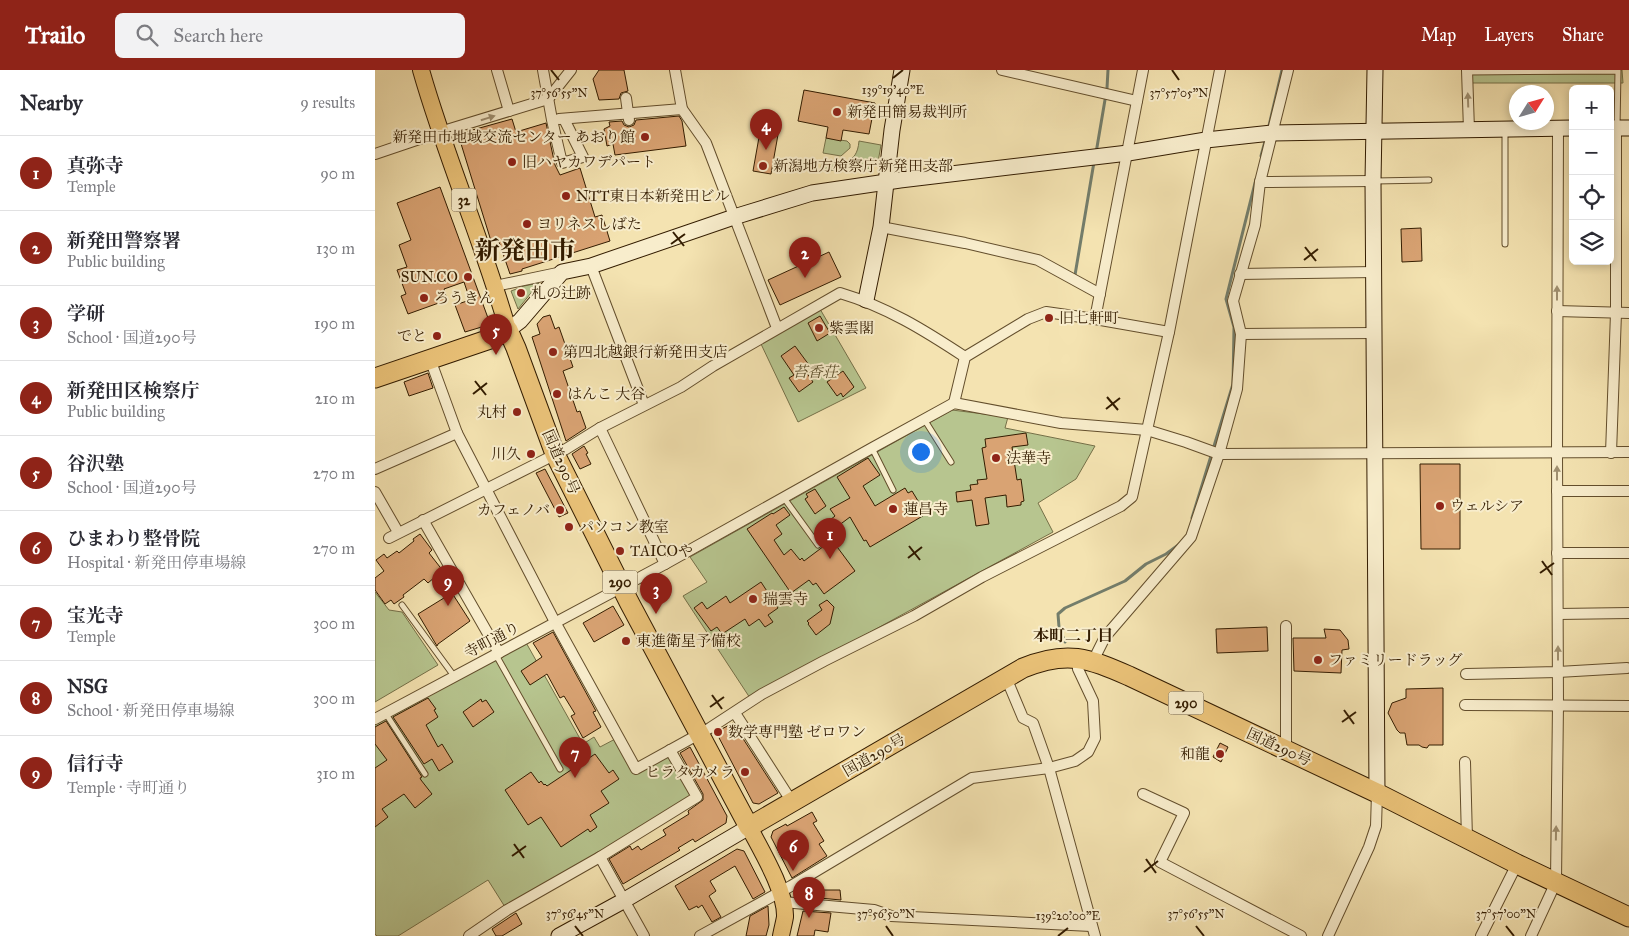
<!DOCTYPE html>
<html lang="en">
<head>
<meta charset="utf-8">
<style>
	:root { --surface:#fff; --page:#f2f2f3; --text:#2b2b33; --muted:#7c7c81; --line:#e1e1e2; --accent:#8f2418 }
	body { margin:0; font-family:"IM FELL Great Primer","Noto Serif JP",serif; background:var(--page); color:var(--text) }
	.controls { position:absolute; right:15px; top:15px; display:grid; overflow:hidden; border-radius:8px; box-shadow:0 2px 8px #0003 }
	.controls button { width:45px; height:45px; display:grid; place-items:center; padding:0; border:0; border-bottom:1px solid var(--line); background:var(--surface); color:var(--text); font:25px sans-serif }
	.compass { position:absolute; left:1134px; top:15px; width:45px; height:45px; border-radius:50%; background:var(--surface); box-shadow:0 2px 8px #0003; rotate:53deg }
	.you { position:absolute; left:545px; top:381px; width:18px; height:18px; margin:-12px; border:4px solid #fff; border-radius:50%; background:#1a73e8; box-shadow:0 0 0 8px #1a73e833 }
	.badge { display:grid; place-items:center; width:32px; height:32px; border-radius:50%; background:var(--accent); color:#fff; font-size:16px; font-weight:700 }
	.pin { position:absolute; translate:-50% -41px; filter:drop-shadow(0 1px 2px #0008) }
	.pin::after { content:''; position:absolute; top:26px; width:18px; height:15px; background:inherit; clip-path:polygon(0 0,100% 0,50% 100%) }
	.list { margin:0; padding:0; list-style:none }
	h2 { display:flex; justify-content:space-between; align-items:center; height:65px; margin:0; padding:0 20px; font-size:21px }
	h2 small { font-size:16px; font-weight:400; color:var(--muted) }
	.list li { display:grid; grid-template-columns:32px 1fr auto; gap:15px; align-items:center; box-sizing:border-box; height:75px; padding:0 20px; border-top:1px solid var(--line) }
	.list b { display:block; font-size:19px; white-space:nowrap }
	.list p { margin:0; font-size:16px; white-space:nowrap; color:var(--muted) }
	.list em { font-size:16px; font-style:normal; color:var(--muted) }
	.icon { flex:none; width:28px; height:28px; fill:none; stroke:currentColor; stroke-width:2; stroke-linecap:round; stroke-linejoin:round }
	.map { position:relative; flex:none; width:1254px; height:866px; overflow:hidden }
	header { display:flex; align-items:center; gap:30px; box-sizing:border-box; height:70px; padding:0 25px; background:var(--accent); color:#fff }
	header strong { font-size:24px }
	nav { display:flex; gap:28px; margin-inline-start:auto; font-size:18px }
	.search { width:350px; height:45px; background:var(--page); display:flex; align-items:center; gap:12px; box-sizing:border-box; padding:0 18px; border-radius:8px; color:var(--muted); font-size:19px }
	main { display:flex }
	aside { flex:1; background:var(--surface) }
	.map>svg:first-child { display:block }
	.green { fill:#b7c58f; stroke:#757048 }
	.lines { fill:none; stroke-linecap:round; stroke-linejoin:round }
	.stream { stroke:#737d6b; stroke-width:3 }
	.building { fill:#d9a373; stroke:#331c00 }
	.lane-casing { stroke:#634e2c; stroke-width:7 }
	.street-casing { stroke:#634e2c; stroke-width:12 }
	.secondary-casing { stroke:#331c00; stroke-width:17 }
	.primary-casing { stroke:#331c00; stroke-width:18 }
	.highway-casing { stroke:#331c00; stroke-width:21 }
	.lane { stroke:#f8edcc; stroke-width:5 }
	.street { stroke:#f8edcc; stroke-width:10 }
	.secondary { stroke:#f8edcc; stroke-width:15 }
	.primary { stroke:#eac278; stroke-width:16 }
	.highway { stroke:#eac278; stroke-width:19 }
	.oneway { fill:#9f8f70 }
	.ticks { fill:none; stroke:#331c00; stroke-width:2 }
	.poi-dot { fill:#8f2418; stroke:#f8edcc; stroke-width:2 }
	.labels { text-anchor:middle; dominant-baseline:central; stroke-width:4; stroke-linejoin:round; paint-order:stroke }
	.shield { fill:#f8edcc; stroke:#6e5b3d; stroke-width:1 }
	.shield-label { font-size:14px; font-weight:bold; fill:#331c00 }
	.poi-label { font-size:15px; fill:#331c00; stroke:#f8edcc; text-anchor:start }
	.park-label { font-size:15px; font-style:italic; fill:#5b4f2b; stroke:#f8edcc }
	.street-label { font-size:15px; fill:#331c00; stroke:#f8edcc }
	.neighbourhood-label { font-size:16px; font-weight:bold; fill:#331c00; stroke:#f8edcc }
	.town-label { font-size:25px; font-weight:bold; fill:#331c00; stroke:#f8edcc }
	.ticks-label { font-size:12px; text-anchor:middle; fill:#331c00; stroke:#f8edcc; stroke-width:4; stroke-linejoin:round; paint-order:stroke }
</style>
</head>
<body>
<header>
<strong>Trailo</strong>
<div class="search"><svg class="icon" aria-label="search" viewBox="0 0 24 24"><circle cx="10" cy="10" r="6"/><path d="M15 15l6 6"/></svg>Search here</div>
<nav><a>Map</a><a>Layers</a><a>Share</a></nav>
</header>
<main>
<aside>
<h2>Nearby<small>9 results</small></h2>
<ul class="list">
<li><span class="badge">1</span><div><b>真弥寺</b><p>Temple</p></div><em>90 m</em></li>
<li><span class="badge">2</span><div><b>新発田警察署</b><p>Public building</p></div><em>130 m</em></li>
<li><span class="badge">3</span><div><b>学研</b><p>School · 国道290号</p></div><em>190 m</em></li>
<li><span class="badge">4</span><div><b>新発田区検察庁</b><p>Public building</p></div><em>210 m</em></li>
<li><span class="badge">5</span><div><b>谷沢塾</b><p>School · 国道290号</p></div><em>270 m</em></li>
<li><span class="badge">6</span><div><b>ひまわり整骨院</b><p>Hospital · 新発田停車場線</p></div><em>270 m</em></li>
<li><span class="badge">7</span><div><b>宝光寺</b><p>Temple</p></div><em>300 m</em></li>
<li><span class="badge">8</span><div><b>NSG</b><p>School · 新発田停車場線</p></div><em>300 m</em></li>
<li><span class="badge">9</span><div><b>信行寺</b><p>Temple · 寺町通り</p></div><em>310 m</em></li>
</ul>
</aside>
<div class="map">
<svg width="1254" height="866" viewBox="0 0 1254 866">
	<rect width="100%" height="100%" fill="#f4e3b1"/>
	<filter id="stains"><feTurbulence type="fractalNoise" baseFrequency=".004" numOctaves="4"/><feColorMatrix values="0 0 0 0 .2 0 0 0 0 .09 0 0 0 0 .02 0 0 0 .5 -.17"/></filter>
	<radialGradient id="worn" r=".72"><stop offset=".6" stop-color="#630" stop-opacity="0"/><stop offset="1" stop-color="#630" stop-opacity=".3"/></radialGradient>
	<g class="green">
		<polygon points="1096,0 1247,0 1248,13 1097,13"/>
		<polygon points="451,68 472,71 475,74 475,78 466,86 448,83"/>
		<path d="M484,71L506,75L503,92L495,99L445,101L447,93C466,92 482,96 484,71Z"/>
		<polygon points="164,213 143,239 136,221 149,216"/>
		<polygon points="445,239 491,318 423,352 386,274"/>
		<polygon points="577,340 633,347 630,358 720,376 701,409 663,433 678,462 375,628 308,526 332,512 315,487"/>
		<polygon points="0,522 14,540 27,542 63,595 0,632"/>
		<polygon points="149,569 208,674 219,667 225,677 244,667 262,698 295,680 322,727 130,837 113,810 23,866 2,866 0,864 0,649"/>
	</g>
	<g class="lines">
		<g class="stream">
			<polyline points="893,60 907,0"/>
			<polyline points="721,83 732,18 733,0"/>
			<polyline points="886,86 891,68"/>
			<polyline points="700,205 719,92"/>
			<polyline points="817,448 858,314 859,257 851,229 881,109"/>
			<polyline points="690,572 684,557 683,544 690,538 750,511 771,494 791,484 806,473"/>
		</g>
	</g>
	<g class="building">
		<polygon points="224,0 249,0 253,21 246,23 244,29 224,30 218,9"/>
		<polygon points="429,20 500,33 494,64 468,60 466,71 451,68 453,57 423,51"/>
		<polygon points="304,46 307,51 311,76 240,85 238,74 232,76 229,59 235,56 234,52 247,51 249,55 254,57 259,55 261,50"/>
		<polygon points="137,49 141,62 171,53 180,95 185,105 205,98 220,147 227,145 235,171 147,199 147,201 135,204 123,169 116,171 83,64"/>
		<polygon points="386,56 404,59 396,104 378,101"/>
		<polygon points="65,117 113,248 110,256 90,262 80,235 95,230 89,212 69,219 72,230 33,244 26,226 31,224 22,200 32,197 24,175 36,170 22,133"/>
		<polygon points="1046,158 1047,191 1027,192 1026,159"/>
		<polygon points="454,182 466,207 405,235 393,210"/>
		<polygon points="175,245 180,259 184,257 198,297 188,301 202,342 205,341 211,358 191,371 157,267 165,264 162,254 168,247"/>
		<polygon points="445,246 455,263 442,271 433,253"/>
		<polygon points="420,276 434,295 429,299 438,312 424,322 414,308 419,305 406,286"/>
		<polygon points="468,301 479,317 468,327 466,323 462,326 452,312"/>
		<polygon points="53,303 58,318 34,326 29,312"/>
		<polygon points="651,363 653,375 637,377 642,410 646,409 649,431 646,432 646,435 632,437 631,425 610,428 614,454 601,456 597,430 582,432 581,422 596,420 595,415 603,414 602,410 612,409 607,378 611,377 610,369"/>
		<polygon points="209,376 213,383 211,384 216,394 205,399 197,384"/>
		<polygon points="493,388 505,405 488,416 500,436 530,418 533,423 537,421 551,444 495,477 491,470 489,471 475,447 455,462 450,454 460,446 455,439 475,428 462,407"/>
		<polygon points="1045,394 1085,394 1085,479 1046,479"/>
		<polygon points="170,399 193,443 184,447 161,403"/>
		<polygon points="440,419 451,436 440,444 430,429 433,427 431,424"/>
		<polygon points="409,437 415,445 401,455 407,464 399,470 409,485 416,479 425,490 427,488 429,491 457,470 480,501 449,524 441,513 438,515 434,510 416,523 372,459 397,443 398,444"/>
		<polygon points="45,464 57,480 54,483 72,506 64,512 60,507 53,513 49,509 28,525 29,527 19,534 16,530 10,534 0,520 0,508 9,501 1,490 9,484 12,488 22,481 24,483 39,471 38,469"/>
		<polygon points="386,512 403,538 393,545 398,552 390,557 384,549 374,556 370,549 347,564 342,557 336,561 319,538 327,532 332,539 351,526 355,533"/>
		<polygon points="77,523 95,551 63,574 62,576 43,544"/>
		<polygon points="452,530 459,537 455,554 441,565 433,554 434,553 432,551 447,540 444,535"/>
		<polygon points="238,536 249,555 219,572 208,553"/>
		<polygon points="892,557 893,581 842,583 841,559"/>
		<polygon points="949,559 965,560 973,570 974,579 967,580 966,603 919,601 918,568 951,568"/>
		<polygon points="178,562 221,641 218,642 219,644 226,657 208,668 196,646 200,644 189,626 185,628 172,604 155,615 146,601 167,587 158,573"/>
		<polygon points="1068,618 1068,675 1054,675 1052,678 1047,677 1044,675 1032,675 1030,663 1025,663 1022,660 1013,643 1017,633 1031,628 1031,619"/>
		<polygon points="53,628 61,639 59,640 63,647 51,655 63,677 67,674 78,692 64,701 57,689 49,694 18,647"/>
		<polygon points="106,629 107,632 111,630 119,642 98,657 88,642"/>
		<polygon points="11,651 47,707 45,708 46,710 57,724 40,738 29,724 7,739 13,747 0,757 0,698 12,690 0,674 0,657"/>
		<polygon points="358,653 403,723 384,734 378,733 341,662"/>
		<polygon points="845,673 853,677 846,692 838,687"/>
		<polygon points="315,677 352,746 351,753 320,772 318,769 303,778 305,780 248,814 234,789 255,776 257,780 263,776 266,780 274,775 291,765 288,760 314,744 313,741 328,730 328,724 305,683"/>
		<polygon points="220,684 234,703 238,700 244,709 226,721 234,733 215,745 222,757 215,762 213,759 186,777 166,747 153,755 130,720 156,702 164,713 166,711 169,715 170,714 172,716"/>
		<polygon points="437,742 442,751 438,753 449,771 444,774 452,786 417,808 396,767 398,761 411,754 412,756"/>
		<polygon points="362,779 369,781 390,822 378,829 360,796 335,811 341,821 334,826 346,847 337,852 327,835 323,838 322,836 314,840 300,816"/>
		<polygon points="431,815 435,822 443,818 444,820 465,820 466,830 423,826 421,821"/>
		<polygon points="393,836 394,855 391,866 371,866 375,846"/>
		<polygon points="428,841 456,843 453,862 440,860 439,866 422,866"/>
		<polygon points="141,843 147,854 127,866 121,866 117,859"/>
	</g>
	<g class="lines">
		<g class="lane-casing">
			<g id="lane">
				<polyline points="1092,2 1243,1 1242,57"/>
				<polyline points="1000,111 1054,110"/>
				<polyline points="1130,174 1130,62"/>
				<polyline points="549,349 576,392"/>
				<polyline points="497,378 518,420"/>
				<polyline points="409,428 443,475"/>
				<polyline points="27,535 79,606"/>
				<polyline points="121,585 185,699"/>
				<polyline points="11,644 50,704"/>
			</g>
		</g>
		<g class="street-casing">
			<g id="street">
				<polyline points="122,0 134,41"/>
				<polyline points="168,0 177,50 187,93 208,87 189,49"/>
				<polyline points="300,0 307,39 331,73 402,258"/>
				<polyline points="627,0 762,31"/>
				<polyline points="1092,0 1094,60"/>
				<polyline points="251,28 254,50"/>
				<polyline points="184,49 307,39"/>
				<polyline points="0,84 65,62 173,29 196,0"/>
				<polyline points="885,112 998,111"/>
				<polyline points="506,157 590,173 663,190 725,224"/>
				<polyline points="216,196 269,335"/>
				<polyline points="865,204 1000,202"/>
				<polyline points="120,216 187,202"/>
				<polyline points="1182,241 1254,243"/>
				<polyline points="720,249 768,0"/>
				<polyline points="866,264 1000,263"/>
				<polyline points="55,289 82,363 180,552 261,699 335,658 387,624 449,591 539,546 607,507 746,436 757,427 794,262 845,0"/>
				<polyline points="579,333 590,287 653,249 671,242 720,249 794,262"/>
				<polyline points="225,358 290,494"/>
				<polyline points="1236,383 1241,243 1241,58"/>
				<polyline points="0,399 82,363"/>
				<polyline points="1182,421 1254,421"/>
				<polyline points="0,422 23,462"/>
				<polyline points="48,450 124,583"/>
				<path d="M14,468L191,379L225,358L306,317L338,296L465,223C512,237 549,260 590,287"/>
				<polyline points="1182,483 1254,483"/>
				<polyline points="1183,544 1254,543"/>
				<polyline points="911,556 911,680"/>
				<polyline points="721,591 722,583 730,567 816,467 844,384 862,319 866,264 858,231 880,155 885,112 913,0"/>
				<polyline points="1091,604 1183,602 1252,598"/>
				<polyline points="630,609 635,617 648,648 658,653 674,698 720,866"/>
				<polyline points="1090,635 1254,636"/>
				<polyline points="360,643 417,732"/>
				<polyline points="0,649 290,494 497,378 579,333 686,353 772,360 811,372 844,384 1254,382"/>
				<polyline points="1090,692 1092,769"/>
				<polyline points="768,724 809,743 785,792 926,866"/>
				<polyline points="225,787 269,866"/>
				<polyline points="408,832 499,840 516,846 716,856"/>
				<polyline points="94,866 132,840 225,787 322,727 295,680"/>
				<polyline points="325,866 416,816 597,708 674,698 700,691 713,682 720,668 718,631 703,599 702,588"/>
				<polyline points="953,866 994,777 1001,756 1002,723"/>
				<polyline points="1106,866 1142,794"/>
				<polyline points="1156,866 1181,812 1183,634 1182,383 1183,58"/>
			</g>
		</g>
		<g class="secondary-casing">
			<g id="secondary">
				<polyline points="1000,0 998,111 1002,723"/>
				<polyline points="1235,58 1254,58"/>
				<polyline points="491,230 506,157 517,60 527,0"/>
				<polyline points="133,260 145,251 187,202 216,196 359,147 437,123 525,110 753,83 831,70 897,63 1198,58"/>
				<polyline points="184,866 248,831 374,757"/>
			</g>
		</g>
		<g class="primary-casing">
			<g id="primary">
				<path d="M46,0C71,88 108,172 133,260"/>
				<path d="M374,757C386,780 411,821 410,847C409,853 407,860 406,866"/>
			</g>
		</g>
		<g class="highway-casing">
			<path id="highway" d="M0,308L118,268L133,260L141,278L180,384L254,532L374,757L648,598C692,580 713,588 754,606L1002,723L1142,794L1254,847"/>
		</g>
		<use href="#lane" class="lane"/>
		<use href="#street" class="street"/>
		<use href="#secondary" class="secondary"/>
		<use href="#primary" class="primary"/>
		<use href="#highway" class="highway"/>
	</g>
	<defs><path id="oneway-solid" d="M-6-.8H1V-3.2L6.5 0L1 3.2V.8H-6Z" transform="scale(1.25)"/></defs>
	<g class="oneway">
		<use href="#oneway-solid" transform="translate(1093 30) rotate(-92)"/>
		<use href="#oneway-solid" transform="translate(113 48) rotate(-17)"/>
		<use href="#oneway-solid" transform="translate(1182 223) rotate(-90)"/>
		<use href="#oneway-solid" transform="translate(1182 403) rotate(-90)"/>
		<use href="#oneway-solid" transform="translate(1183 583) rotate(-90)"/>
		<use href="#oneway-solid" transform="translate(1181 763) rotate(-89)"/>
	</g>
	<path class="ticks" d="M176,0L184,10M797,0L804,10M518,8L528,0M298,162L309,176M296,174L310,164M930,177L941,191M929,190L943,179M100,311L111,325M98,324L112,313M732,327L743,340M731,339L745,328M534,476L545,490M533,488L547,477M1167,491L1177,505M1165,503L1179,493M337,625L347,639M335,637L349,627M969,640L979,654M967,652L981,642M139,774L149,788M137,786L151,776M771,789L781,803M769,802L783,791M200,856L208,866M511,856L518,866M821,856L829,866M1131,856L1139,866M683,866L693,858"/>
	<g class="poi-dot">
		<circle cx="462" cy="42" r="5"/>
		<circle cx="270" cy="67" r="5"/>
		<circle cx="137" cy="92" r="5"/>
		<circle cx="388" cy="96" r="5"/>
		<circle cx="191" cy="126" r="5"/>
		<circle cx="152" cy="154" r="5"/>
		<circle cx="93" cy="207" r="5"/>
		<circle cx="146" cy="223" r="5"/>
		<circle cx="49" cy="228" r="5"/>
		<circle cx="674" cy="248" r="5"/>
		<circle cx="444" cy="258" r="5"/>
		<circle cx="62" cy="266" r="5"/>
		<circle cx="178" cy="282" r="5"/>
		<circle cx="182" cy="324" r="5"/>
		<circle cx="142" cy="342" r="5"/>
		<circle cx="156" cy="384" r="5"/>
		<circle cx="621" cy="388" r="5"/>
		<circle cx="1065" cy="436" r="5"/>
		<circle cx="518" cy="439" r="5"/>
		<circle cx="185" cy="440" r="5"/>
		<circle cx="194" cy="457" r="5"/>
		<circle cx="245" cy="481" r="5"/>
		<circle cx="378" cy="529" r="5"/>
		<circle cx="251" cy="571" r="5"/>
		<circle cx="943" cy="590" r="5"/>
		<circle cx="343" cy="662" r="5"/>
		<circle cx="845" cy="684" r="5"/>
		<circle cx="370" cy="702" r="5"/>
	</g>
	<g class="labels">
		<g class="shield">
			<rect x="76.5" y="118.5" width="25" height="23" rx="4"/>
			<rect x="227.5" y="500.5" width="35" height="23" rx="4"/>
			<rect x="793.5" y="621.5" width="35" height="23" rx="4"/>
		</g>
		<g class="shield-label">
			<text x="89" y="130">32</text>
			<text x="245" y="512">290</text>
			<text x="811" y="633">290</text>
		</g>
		<g class="poi-label">
			<text x="472" y="42">新発田簡易裁判所</text>
			<text x="260" y="67" text-anchor="end">新発田市地域交流センター あおり館</text>
			<text x="147" y="92">旧ハヤカワデパート</text>
			<text x="398" y="96">新潟地方検察庁新発田支部</text>
			<text x="201" y="126">NTT東日本新発田ビル</text>
			<text x="162" y="154">ヨリネスしばた</text>
			<text x="83" y="207" text-anchor="end">SUN.CO</text>
			<text x="156" y="223">札の辻跡</text>
			<text x="59" y="228">ろうきん</text>
			<text x="684" y="248">旧七軒町</text>
			<text x="454" y="258">紫雲閣</text>
			<text x="52" y="266" text-anchor="end">でと</text>
			<text x="188" y="282">第四北越銀行新発田支店</text>
			<text x="192" y="324">はんこ 大谷</text>
			<text x="132" y="342" text-anchor="end">丸村</text>
			<text x="146" y="384" text-anchor="end">川久</text>
			<text x="631" y="388">法華寺</text>
			<text x="1075" y="436">ウェルシア</text>
			<text x="528" y="439">蓮昌寺</text>
			<text x="175" y="440" text-anchor="end">カフェノバ</text>
			<text x="204" y="457">パソコン教室</text>
			<text x="255" y="481">TAICOや</text>
			<text x="388" y="529">瑞雲寺</text>
			<text x="261" y="571">東進衛星予備校</text>
			<text x="953" y="590">ファミリードラッグ</text>
			<text x="353" y="662">数学専門塾 ゼロワン</text>
			<text x="835" y="684" text-anchor="end">和龍</text>
			<text x="360" y="702" text-anchor="end">ヒラタカメラ</text>
		</g>
		<g class="park-label">
			<text x="440" y="302">苔香荘</text>
		</g>
		<g class="street-label">
			<text transform="translate(186 392) rotate(66)">国道290号</text>
			<text transform="translate(117 570) rotate(-28)">寺町通り</text>
			<text transform="translate(904 677) rotate(25)">国道290号</text>
			<text transform="translate(499 685) rotate(-30)">国道290号</text>
		</g>
		<g class="neighbourhood-label">
			<text x="698" y="565">本町二丁目</text>
		</g>
		<g class="town-label">
			<text x="150" y="180">新発田市</text>
		</g>
	</g>
	<g class="ticks-label">
		<text x="518" y="24">139°19'40"E</text>
		<text x="184" y="27">37°56'55"N</text>
		<text x="804" y="27">37°57'05"N</text>
		<text x="200" y="848">37°56'45"N</text>
		<text x="511" y="848">37°56'50"N</text>
		<text x="821" y="848">37°56'55"N</text>
		<text x="1131" y="848">37°57'00"N</text>
		<text x="693" y="850">139°20'00"E</text>
	</g>
	<rect width="100%" height="100%" filter="url(#stains)"/>
	<rect width="100%" height="100%" fill="url(#worn)"/>
</svg>
<div class="controls">
<button>+</button>
<button>−</button>
<button><svg class="icon" aria-label="locate" viewBox="0 0 24 24"><circle cx="12" cy="12" r="6"/><path d="M12 2v4M12 18v4M2 12h4M18 12h4"/></svg></button>
<button><svg class="icon" aria-label="layers" viewBox="0 0 24 24"><path d="M12 4l9 5-9 5-9-5zM3 14l9 5 9-5"/></svg></button>
</div>
<svg class="compass" viewBox="-18 -18 36 36"><path d="M0-13l5 13h-10z" fill="#e53935"/><path d="M0 13l5-13h-10z" fill="#7c7c81"/></svg>
<div class="you"></div>
<div class="pin badge" style="left:455px;top:489px">1</div>
<div class="pin badge" style="left:430px;top:208px">2</div>
<div class="pin badge" style="left:281px;top:544px">3</div>
<div class="pin badge" style="left:391px;top:80px">4</div>
<div class="pin badge" style="left:121px;top:285px">5</div>
<div class="pin badge" style="left:418px;top:801px">6</div>
<div class="pin badge" style="left:200px;top:708px">7</div>
<div class="pin badge" style="left:434px;top:848px">8</div>
<div class="pin badge" style="left:73px;top:536px">9</div>
</div>
</main>
</body>
</html>
